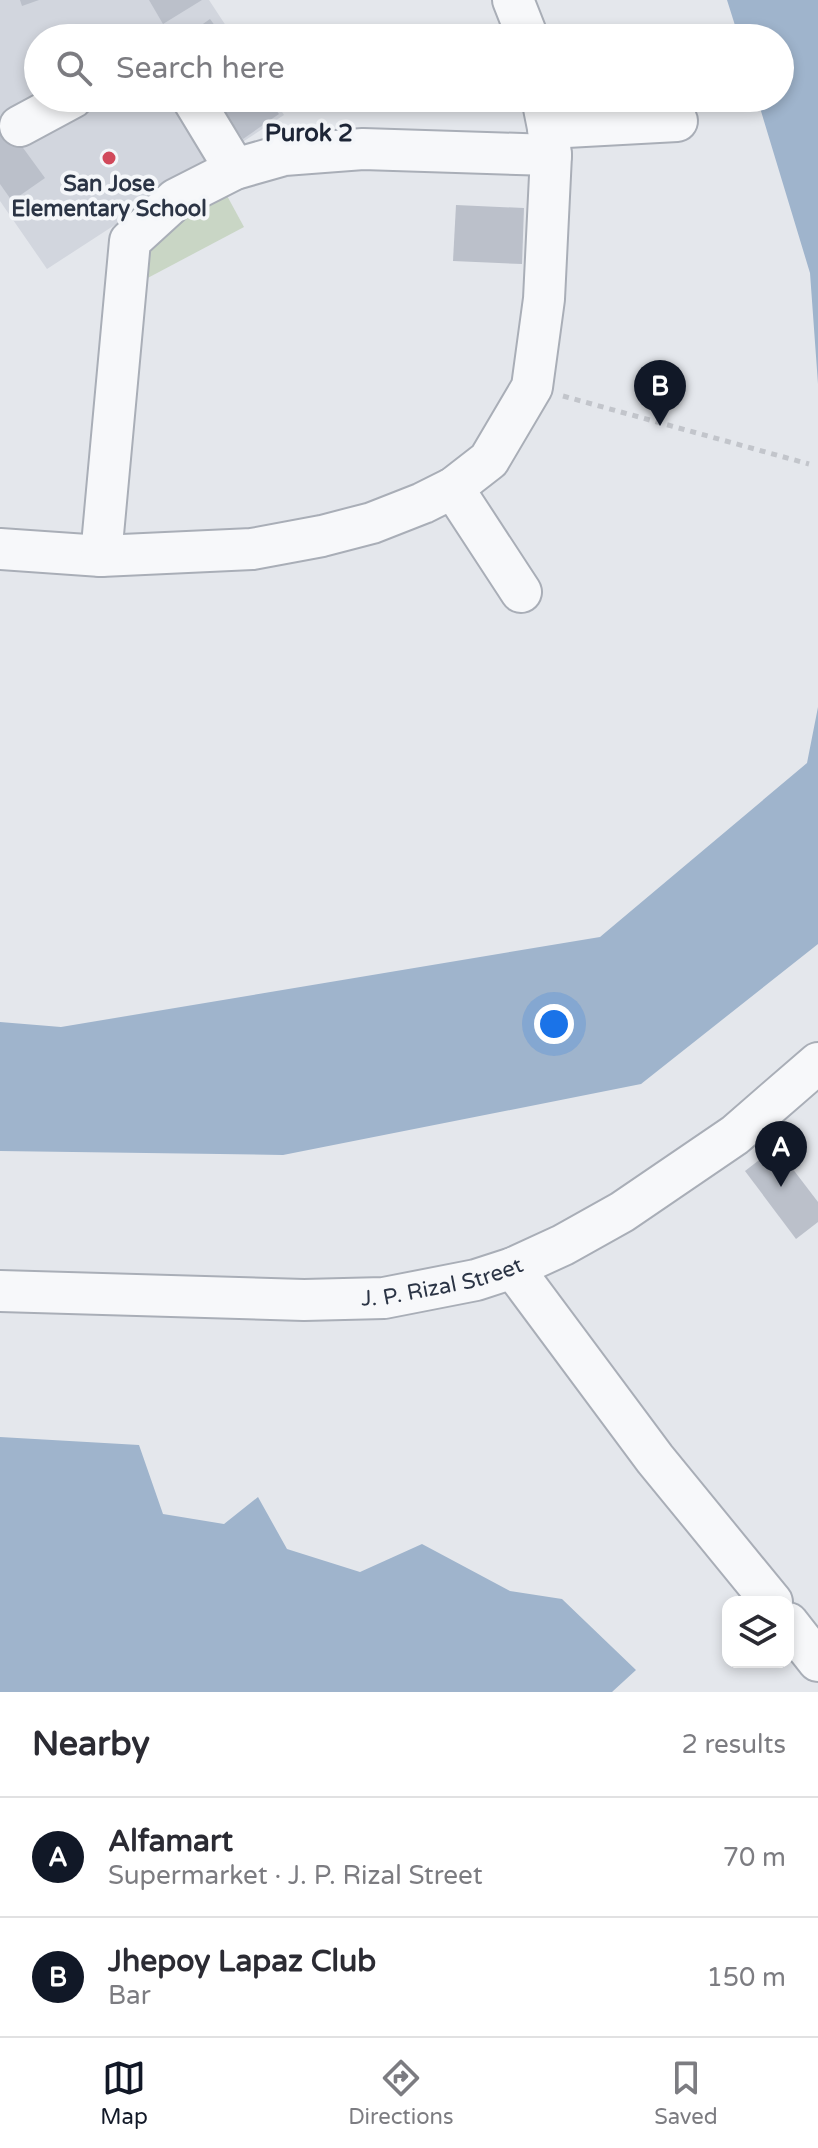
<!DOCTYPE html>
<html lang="en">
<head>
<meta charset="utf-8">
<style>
	:root { --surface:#fff; --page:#f7f7f7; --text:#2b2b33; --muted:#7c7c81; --line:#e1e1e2; --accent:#111827 }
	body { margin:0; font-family:"Varela Round",sans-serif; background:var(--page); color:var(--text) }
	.controls { position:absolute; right:24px; bottom:24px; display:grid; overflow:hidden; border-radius:16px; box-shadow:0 4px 12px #0003 }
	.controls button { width:72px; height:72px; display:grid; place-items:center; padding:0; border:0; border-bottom:2px solid var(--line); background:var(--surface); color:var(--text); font:40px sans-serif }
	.you { position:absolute; left:554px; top:1024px; width:28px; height:28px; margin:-20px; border:6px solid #fff; border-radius:50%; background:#1a73e8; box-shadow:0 0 0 12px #1a73e833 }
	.badge { display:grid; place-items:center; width:52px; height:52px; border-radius:50%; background:var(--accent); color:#fff; font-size:26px; font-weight:700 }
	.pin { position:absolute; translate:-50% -66px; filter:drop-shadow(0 2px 4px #0008) }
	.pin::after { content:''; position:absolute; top:42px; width:28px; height:24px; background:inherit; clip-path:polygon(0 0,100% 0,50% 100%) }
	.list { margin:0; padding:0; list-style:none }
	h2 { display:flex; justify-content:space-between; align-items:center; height:104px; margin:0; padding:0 32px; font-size:34px }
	h2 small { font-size:26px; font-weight:400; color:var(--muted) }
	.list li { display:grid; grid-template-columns:52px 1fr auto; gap:24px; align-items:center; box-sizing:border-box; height:120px; padding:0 32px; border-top:2px solid var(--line) }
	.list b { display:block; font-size:30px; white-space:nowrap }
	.list p { margin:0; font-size:26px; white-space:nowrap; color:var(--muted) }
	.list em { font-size:26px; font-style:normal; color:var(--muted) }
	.icon { flex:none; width:44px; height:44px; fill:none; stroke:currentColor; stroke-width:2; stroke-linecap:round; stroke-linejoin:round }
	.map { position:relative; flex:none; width:818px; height:1692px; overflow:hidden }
	.search { position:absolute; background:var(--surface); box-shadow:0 4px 12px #0003; left:24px; right:24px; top:24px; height:88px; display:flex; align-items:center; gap:20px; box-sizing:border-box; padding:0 28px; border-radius:44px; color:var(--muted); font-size:30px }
	.sheet { height:344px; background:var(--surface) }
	nav { display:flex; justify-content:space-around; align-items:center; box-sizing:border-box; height:112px; border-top:2px solid var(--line); background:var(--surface); font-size:22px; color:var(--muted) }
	nav a { display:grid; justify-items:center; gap:4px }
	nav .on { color:var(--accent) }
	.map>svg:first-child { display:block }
	.built { fill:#d2d6de }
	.green { fill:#c9d6c5 }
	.water { fill:#9fb4cc }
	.building { fill:#bbc0ca }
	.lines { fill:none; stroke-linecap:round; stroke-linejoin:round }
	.minor-casing { stroke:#a9aeb7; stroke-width:44 }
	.path { stroke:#c2c5cb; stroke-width:5; stroke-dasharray:6 6; stroke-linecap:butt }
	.minor { stroke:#f7f8fa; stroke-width:40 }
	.poi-dot { fill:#d1495b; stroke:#f4f6f9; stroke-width:3 }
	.labels { text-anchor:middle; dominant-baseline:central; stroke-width:8; stroke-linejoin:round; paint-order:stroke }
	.poi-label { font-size:22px; font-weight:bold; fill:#2b3445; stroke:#f4f6f9 }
	.street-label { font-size:22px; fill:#2b3445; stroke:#f4f6f9 }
	.neighbourhood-label { font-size:24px; font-weight:bold; fill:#1d2536; stroke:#f4f6f9 }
</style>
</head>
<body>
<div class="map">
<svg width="818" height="1692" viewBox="0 0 818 1692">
	<rect width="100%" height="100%" fill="#e4e7ec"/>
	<polygon class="built" points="0,0 209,0 234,38 38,38 38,98 273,98 284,115 47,269 0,201"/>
	<polygon class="green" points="219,181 244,227 142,281 118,235"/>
	<g class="water">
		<polygon points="727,0 818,0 818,384 810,273 757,98 780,98 780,38 739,38"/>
		<polygon points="818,707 818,944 641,1084 283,1155 0,1151 0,1022 61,1027 600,937 807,763"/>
		<polygon points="0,1437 139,1445 163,1514 224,1524 258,1497 287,1549 360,1572 422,1544 510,1591 562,1599 636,1670 612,1692 0,1692"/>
	</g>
	<g class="building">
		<polygon points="20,0 39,0 22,6"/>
		<polygon points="149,0 202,0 163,24"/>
		<polygon points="210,19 224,38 183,38"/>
		<polygon points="505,34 505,38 480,38 479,36"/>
		<polygon points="217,98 235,98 223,106"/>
		<polygon points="245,98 267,98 279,114 243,139 224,112"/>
		<polygon points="2,119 45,178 12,201 0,184 0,121"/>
		<polygon points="456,205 524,208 522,264 453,261"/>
		<polygon points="776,1147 818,1202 818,1222 796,1239 745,1171"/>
	</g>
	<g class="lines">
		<g class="minor-casing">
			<g id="minor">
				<polyline points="513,0 528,38"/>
				<polyline points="192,98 235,169"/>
				<polyline points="20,126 72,98"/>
				<polyline points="548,128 677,121"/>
				<polyline points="453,488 521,592"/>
				<polyline points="0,549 101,556 252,549 322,536 372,523 423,503 453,488 489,460 532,387 544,299 551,155 548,128 542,98"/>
				<polyline points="101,556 130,241 176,199 235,169 284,155 363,149 551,155"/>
				<polyline points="513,1268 655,1459 772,1602"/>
				<path id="s1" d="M0,1291L304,1300L384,1298L476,1280L513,1268L563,1245L622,1212L735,1135L818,1063"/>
				<polyline points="788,1623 818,1661"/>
			</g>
		</g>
		<polyline class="path" points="563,396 809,464"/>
		<use href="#minor" class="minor"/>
	</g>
	<circle class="poi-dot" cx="109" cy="158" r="8"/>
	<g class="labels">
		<g class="poi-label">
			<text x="109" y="184">San Jose<tspan x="109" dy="25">Elementary School</tspan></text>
		</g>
		<g class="street-label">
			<text stroke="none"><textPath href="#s1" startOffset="444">J. P. Rizal Street</textPath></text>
		</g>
		<g class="neighbourhood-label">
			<text x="309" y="133">Purok 2</text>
		</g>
	</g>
</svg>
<div class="controls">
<button><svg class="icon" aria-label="layers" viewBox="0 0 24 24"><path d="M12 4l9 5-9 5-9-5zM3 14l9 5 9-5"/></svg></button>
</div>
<div class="you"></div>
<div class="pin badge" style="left:781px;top:1187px">A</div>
<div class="pin badge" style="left:660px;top:426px">B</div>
<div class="search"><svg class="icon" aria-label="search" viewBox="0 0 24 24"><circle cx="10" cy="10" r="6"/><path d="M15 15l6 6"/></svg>Search here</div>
</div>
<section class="sheet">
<h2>Nearby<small>2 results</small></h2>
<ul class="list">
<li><span class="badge">A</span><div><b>Alfamart</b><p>Supermarket · J. P. Rizal Street</p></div><em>70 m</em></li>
<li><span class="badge">B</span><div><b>Jhepoy Lapaz Club</b><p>Bar</p></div><em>150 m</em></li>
</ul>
</section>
<nav>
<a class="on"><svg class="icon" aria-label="map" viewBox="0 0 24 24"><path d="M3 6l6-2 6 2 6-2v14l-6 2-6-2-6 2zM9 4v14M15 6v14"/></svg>Map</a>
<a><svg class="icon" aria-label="directions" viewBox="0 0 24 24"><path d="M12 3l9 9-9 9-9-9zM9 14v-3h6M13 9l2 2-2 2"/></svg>Directions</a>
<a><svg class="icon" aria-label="saved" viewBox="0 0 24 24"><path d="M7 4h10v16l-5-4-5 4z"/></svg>Saved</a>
</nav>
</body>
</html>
